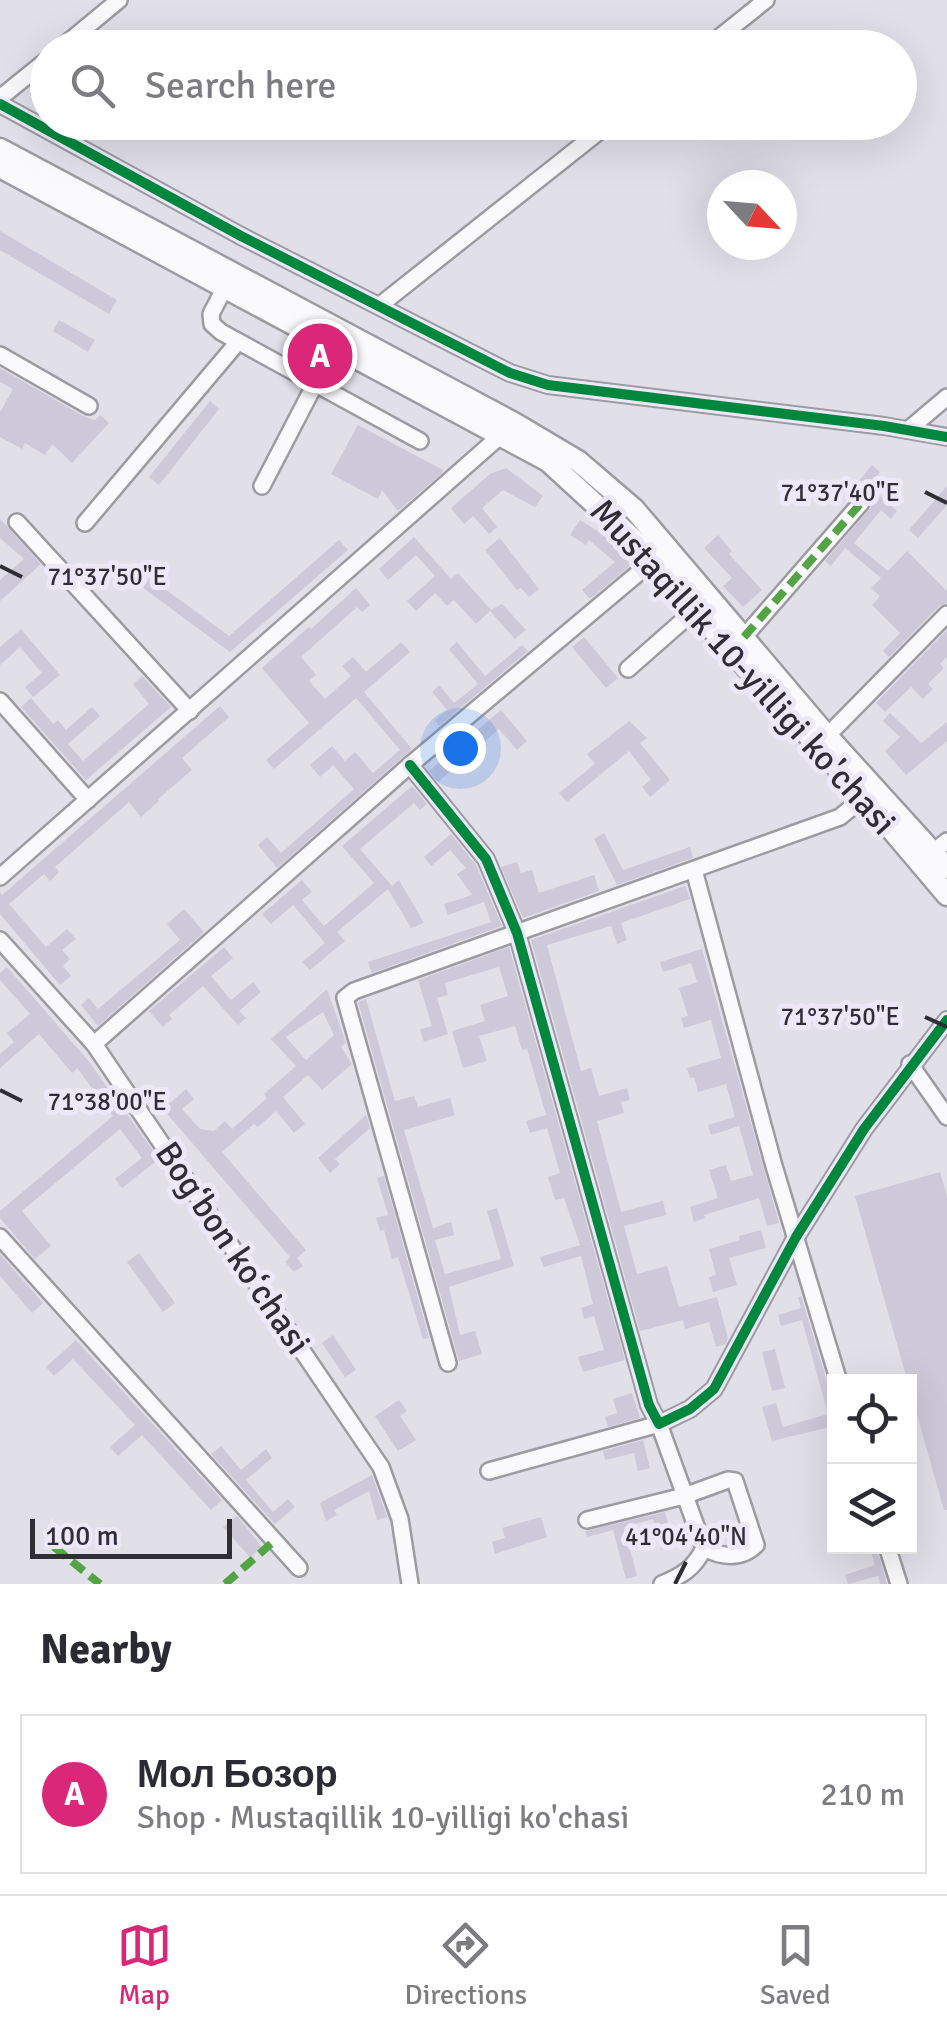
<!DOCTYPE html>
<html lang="en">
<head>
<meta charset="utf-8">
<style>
	:root { --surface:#fff; --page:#f2f2f3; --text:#2b2b33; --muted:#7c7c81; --line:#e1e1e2; --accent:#db2777 }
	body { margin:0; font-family:Signika,sans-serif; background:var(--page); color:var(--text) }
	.controls { position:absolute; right:30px; bottom:30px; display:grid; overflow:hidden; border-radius:0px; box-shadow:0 10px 40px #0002 }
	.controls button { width:90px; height:90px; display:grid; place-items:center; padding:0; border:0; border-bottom:2px solid var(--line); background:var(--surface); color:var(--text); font:50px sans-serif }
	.compass { position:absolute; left:707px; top:170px; width:90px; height:90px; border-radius:50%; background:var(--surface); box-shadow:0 10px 40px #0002; rotate:116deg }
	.scale { position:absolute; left:30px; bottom:25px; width:202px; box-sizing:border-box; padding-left:10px; border:5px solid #302e35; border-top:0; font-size:28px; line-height:35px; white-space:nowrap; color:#302e35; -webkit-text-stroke:8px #ede8f9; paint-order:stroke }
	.you { position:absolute; left:460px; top:748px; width:35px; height:35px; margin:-25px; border:8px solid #fff; border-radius:50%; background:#1a73e8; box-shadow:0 0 0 15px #1a73e833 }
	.badge { display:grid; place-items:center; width:65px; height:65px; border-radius:50%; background:var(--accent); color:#fff; font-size:32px; font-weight:700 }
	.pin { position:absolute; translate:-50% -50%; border:5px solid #fff; box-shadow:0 2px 10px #0006 }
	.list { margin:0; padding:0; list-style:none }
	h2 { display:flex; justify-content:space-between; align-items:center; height:130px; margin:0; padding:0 40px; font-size:42px }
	h2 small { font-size:32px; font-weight:400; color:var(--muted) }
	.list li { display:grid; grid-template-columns:65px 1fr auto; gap:30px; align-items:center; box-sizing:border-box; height:160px; margin:0 20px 20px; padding:0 20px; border:2px solid var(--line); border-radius:0px }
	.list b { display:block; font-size:38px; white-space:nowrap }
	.list p { margin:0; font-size:32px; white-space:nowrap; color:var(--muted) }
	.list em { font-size:32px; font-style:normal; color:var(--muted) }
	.icon { flex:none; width:55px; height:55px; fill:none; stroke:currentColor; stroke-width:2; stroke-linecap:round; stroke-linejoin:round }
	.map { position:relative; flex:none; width:947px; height:1584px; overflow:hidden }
	.search { position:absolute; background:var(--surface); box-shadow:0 10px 40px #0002; left:30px; right:30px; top:30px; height:110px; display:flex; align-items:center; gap:25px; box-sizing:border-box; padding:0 35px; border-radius:55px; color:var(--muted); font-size:38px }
	.sheet { height:310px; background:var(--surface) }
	nav { display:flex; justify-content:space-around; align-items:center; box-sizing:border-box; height:140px; border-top:2px solid var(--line); background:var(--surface); font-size:28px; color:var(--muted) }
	nav a { display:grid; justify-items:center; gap:5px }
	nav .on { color:var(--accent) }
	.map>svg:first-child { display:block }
	.building { fill:#cec9d9; fill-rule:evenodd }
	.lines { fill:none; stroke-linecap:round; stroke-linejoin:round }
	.minor-casing { stroke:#9d9ba2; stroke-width:20 }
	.major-casing { stroke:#9d9ba2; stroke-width:25 }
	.minor { stroke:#fafafc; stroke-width:15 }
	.major { stroke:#fafafc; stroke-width:20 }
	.quiet { stroke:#52a444; stroke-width:8; stroke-dasharray:15 8; stroke-linecap:butt }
	.cycleway-casing { stroke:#ede8f9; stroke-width:16 }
	.cycleway { stroke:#00873e; stroke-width:10 }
	.ticks { fill:none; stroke:#302e35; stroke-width:4 }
	.labels { text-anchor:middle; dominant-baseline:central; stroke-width:10; stroke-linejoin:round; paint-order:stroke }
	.street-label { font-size:35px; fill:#302e35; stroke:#ede8f9 }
	.ticks-label { font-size:25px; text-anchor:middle; fill:#302e35; stroke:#ede8f9; stroke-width:10; stroke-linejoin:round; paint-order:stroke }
</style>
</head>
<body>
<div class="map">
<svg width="947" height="1584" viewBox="0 0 947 1584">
	<rect width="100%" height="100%" fill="#e1dfe8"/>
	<g class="building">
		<polygon points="0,231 117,300 109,314 0,250"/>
		<polygon points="59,320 95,340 88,352 53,331"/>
		<polygon points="0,368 83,416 95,420 100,415 109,423 72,463 52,444 45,455 25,443 22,449 0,437 0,412 13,389 0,382"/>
		<polygon points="210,401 219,409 159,485 149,477"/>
		<polygon points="358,425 443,470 442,473 398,511 382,490 378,499 331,474"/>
		<polygon points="872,465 880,472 869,486 897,511 891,519 881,510 854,543 888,571 907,551 947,591 947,603 939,606 889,657 883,651 900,633 872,605 880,596 871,588 881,578 845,548 831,566 825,561 872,506 869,495 852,489"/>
		<polygon points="506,468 543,496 535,507 503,490 482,508 497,527 489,534 473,516 464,524 451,508 490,474"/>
		<polygon points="947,486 947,505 918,538 909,530"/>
		<polygon points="0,519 41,564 0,601 0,580 24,559 0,538"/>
		<polygon points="580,520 605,536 632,564 590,599 582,590 615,562 589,540 586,545 570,535"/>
		<polygon points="718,535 732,551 729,554 762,590 743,607 723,586 732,578 704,548"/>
		<polygon points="414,537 451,579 458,573 491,610 502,604 526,630 515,639 490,611 476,624 454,600 447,606 435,593 416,611 407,601 435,576 416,555 388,580 379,569"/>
		<polygon points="500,538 539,589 529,597 521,588 517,590 485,550"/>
		<polygon points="339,540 348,550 230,652 143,588 150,578 229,636"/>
		<polygon points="356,588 370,605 362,612 357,607 301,657 316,675 309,681 325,699 351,676 342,666 353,657 366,672 401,642 410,652 364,692 412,749 277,868 258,845 267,837 281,853 354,789 333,765 320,777 310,765 332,746 345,761 355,752 373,773 400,750 356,698 274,769 266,760 309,723 262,668 309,627 311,629"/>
		<polygon points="21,629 60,675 33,697 25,687 42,673 20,647 0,665 0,647"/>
		<polygon points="947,630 947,657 940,664 944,668 928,684 933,689 923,699 911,687 885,712 876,703"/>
		<polygon points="584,637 618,678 606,688 572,647"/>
		<polygon points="457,642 485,676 522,645 528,651 439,726 435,720 447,710 432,692 439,685 454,703 478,684 449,649"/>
		<polygon points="142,676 171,707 86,780 21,707 31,698 53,724 58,720 66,730 92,707 100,716 68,744 83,761 149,704 133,684"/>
		<polygon points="220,706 229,717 182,758 192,770 158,799 159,801 141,817 129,802 55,867 59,872 50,881 44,874 9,904 46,947 67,929 76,939 62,950 70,959 63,966 71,976 60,985 0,914 0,893 2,895"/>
		<polygon points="501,710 527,741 517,750 499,729 438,782 429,771"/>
		<polygon points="890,713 921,743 947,722 947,741 906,775 885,751 900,737 883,721"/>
		<polygon points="629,721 647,738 640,743 670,780 650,797 642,787 651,780 629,751 567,802 559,793 595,764 587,754"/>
		<polygon points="412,786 427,804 420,810 414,803 360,849 392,886 399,880 424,923 411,928 388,889 337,932 345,941 310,970 302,962 325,943 293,905 271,924 262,914 302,880 312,892 302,900 324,926 353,901 374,883 342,846"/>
		<polygon points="604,833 623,870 690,847 693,858 617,885 594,839"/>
		<polygon points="451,834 476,865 502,926 372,973 368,962 491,922 484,902 448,915 444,904 472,895 457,874 466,868 450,850 431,866 424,857"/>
		<polygon points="517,862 521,873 532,870 539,893 594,875 599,891 523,918 501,867"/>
		<polygon points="685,886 690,899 621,923 627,940 617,944 611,926 547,945 581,1071 591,1068 599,1096 627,1088 630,1100 621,1102 624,1113 597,1121 621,1212 663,1201 666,1215 624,1226 637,1274 667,1266 679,1307 717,1297 728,1338 726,1344 716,1347 709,1322 685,1329 683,1320 640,1331 531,940"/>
		<polygon points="184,909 204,932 98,1026 81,1005 89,998 98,1009 180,940 167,924"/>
		<polygon points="224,947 233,958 211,976 231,1000 253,982 261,992 239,1011 246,1018 238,1025 203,986 169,1015 172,1019 163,1027 149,1011"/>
		<polygon points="509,947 625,1360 583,1372 578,1357 604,1350 594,1316 584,1319 581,1308 593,1304 581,1256 544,1267 540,1257 580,1245 564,1198 555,1200 548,1177 560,1173 547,1128 530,1133 526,1121 546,1115 527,1049 522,1050 515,1026 479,1036 487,1061 463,1068 452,1031 485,1021 480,1005 508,996 499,967 445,983 448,995 437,998 448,1034 424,1042 420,1029 432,1026 418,980"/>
		<polygon points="702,949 779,1223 767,1226 759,1198 704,1215 705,1218 694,1222 690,1207 718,1198 709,1170 726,1165 731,1181 753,1175 739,1126 711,1135 708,1125 735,1117 726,1084 698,1092 694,1077 690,1078 687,1068 721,1058 711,1020 684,1028 681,1018 688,1016 679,988 697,982 691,963 663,972 660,962"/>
		<polygon points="7,967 87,1059 159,1159 122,1188 115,1179 142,1158 120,1129 22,1211 51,1246 35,1259 0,1218 0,1211 113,1116 77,1068 72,1073 39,1034 0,1068 0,1054 14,1042 7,1033 30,1014 0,980 0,973"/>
		<path d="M327,989L346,1043L341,1047L352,1064L322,1090L308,1075L283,1097L305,1124L294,1133L276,1111L258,1127L254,1124L222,1152L306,1250L297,1258L303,1266L294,1272L285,1262L290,1257L163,1109L186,1089L194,1099L182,1109L200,1129L214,1131L225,1121L232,1129L267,1098L264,1094L296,1066L271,1039ZM323,1012L334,1035L306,1060L286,1037Z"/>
		<polygon points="366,999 395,1101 414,1096 418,1107 450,1098 455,1115 404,1130 433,1228 451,1222 454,1235 435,1240 445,1274 501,1259 487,1211 497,1208 514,1266 449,1287 460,1335 475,1331 482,1354 459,1361 358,1002"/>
		<polygon points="366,1115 370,1128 335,1159 340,1164 330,1173 318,1158"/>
		<polygon points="940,1172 947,1196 947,1510 944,1510 855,1196"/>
		<polygon points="384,1176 429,1338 423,1339 398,1257 392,1259 384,1230 380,1231 376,1218 388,1215 377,1178"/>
		<polygon points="761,1230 766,1248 729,1258 737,1285 713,1292 709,1277 716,1275 709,1249 740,1240 739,1236"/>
		<polygon points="139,1253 175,1303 163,1312 127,1262"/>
		<polygon points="0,1254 43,1303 32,1313 0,1276"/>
		<polygon points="801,1296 828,1385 834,1392 834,1426 772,1441 762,1407 776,1403 783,1427 828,1414 802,1320 781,1326 778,1315 801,1308 798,1297"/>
		<polygon points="333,1335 356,1370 345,1377 322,1343"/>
		<polygon points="76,1340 222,1500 211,1510 142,1435 118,1456 110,1447 135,1425 73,1359 54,1376 46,1367"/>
		<polygon points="775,1349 785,1388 772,1391 762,1352"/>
		<polygon points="632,1393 640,1418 608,1427 605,1417 617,1413 613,1399"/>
		<polygon points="399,1400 407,1411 400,1416 416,1440 398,1451 375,1416"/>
		<polygon points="643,1440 650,1468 638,1471 634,1453 605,1460 603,1451"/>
		<polygon points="221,1446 241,1470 266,1449 272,1458 246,1480 273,1512 288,1499 295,1507 275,1524 211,1454"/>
		<polygon points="372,1475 387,1517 377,1520 369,1491 334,1510 337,1515 326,1521 320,1503"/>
		<polygon points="665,1512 674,1546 661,1549 653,1519 624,1527 637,1576 626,1579 613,1530 587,1537 585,1531"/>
		<polygon points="237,1516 262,1547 250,1557 223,1527"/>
		<polygon points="541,1517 547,1537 495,1554 492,1542 505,1538 502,1528"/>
		<polygon points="869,1546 876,1546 887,1584 880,1584 878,1576 848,1584 845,1575 875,1565"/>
	</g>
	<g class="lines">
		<g class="minor-casing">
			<g id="minor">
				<polyline points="61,48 119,0"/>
				<polyline points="706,48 766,0"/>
				<polyline points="0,98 48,59"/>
				<polyline points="0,104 241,236 510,373 548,385 884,426 947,437"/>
				<polyline points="225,287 211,314 212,324 221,332 420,441"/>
				<polyline points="379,306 611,122"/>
				<polyline points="0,355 89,406"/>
				<polyline points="908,430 947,397"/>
				<polyline points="262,486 315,384"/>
				<polyline points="17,522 190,711"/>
				<polyline points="85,523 238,342"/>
				<polyline points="744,637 861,503"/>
				<polyline points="628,669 695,610"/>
				<polyline points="0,701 88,800"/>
				<polyline points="827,736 947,614"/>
				<polyline points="410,765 486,859 517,933 649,1405 659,1424 690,1409 714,1389 796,1237 864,1129 947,1020"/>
				<polyline points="933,852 947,841"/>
				<polyline points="694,870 774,1166 839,1382"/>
				<polyline points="0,877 508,429"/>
				<polyline points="0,940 94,1044 381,1467 400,1519 410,1584"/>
				<polyline points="94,1044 410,765 655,559"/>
				<polyline points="910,1064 947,1117"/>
				<polyline points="0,1237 299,1568"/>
				<polyline points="448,1363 345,998 354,991 840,817 864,797"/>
				<path d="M489,1471L659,1424L704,1548C694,1569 681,1576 662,1584"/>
				<path d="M587,1520L684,1496L728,1480L735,1481L756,1545C741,1560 721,1557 704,1548"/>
				<polyline points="887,1546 899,1584"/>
			</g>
		</g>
		<g class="major-casing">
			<g id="major">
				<polyline points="0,149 514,423 578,461 634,509 827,736 947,868"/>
				<polyline points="0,167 548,461 655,559 695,610 864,797 947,895"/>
			</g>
		</g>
		<use href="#minor" class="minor"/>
		<use href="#major" class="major"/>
		<g class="quiet">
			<polyline points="744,637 861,503"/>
			<polyline points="54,1547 100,1584"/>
			<polyline points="225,1584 273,1542"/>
		</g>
		<g class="cycleway-casing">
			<g id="cycleway">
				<polyline points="0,104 241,236 510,373 548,385 884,426 947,437"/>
				<polyline points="410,765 486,859 517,933 649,1405 659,1424 690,1409 714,1389 796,1237 864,1129 947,1020"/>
			</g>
		</g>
		<use href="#cycleway" class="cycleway"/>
	</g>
	<path class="ticks" d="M925,492L947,503M0,566L22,577M925,1017L947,1027M0,1090L22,1101M675,1584L686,1562"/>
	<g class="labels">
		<g class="street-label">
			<text transform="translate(743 667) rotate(48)">Mustaqillik 10-yilligi ko'chasi</text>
			<text transform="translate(233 1248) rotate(56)">Bogʻbon koʻchasi</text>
		</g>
	</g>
	<g class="ticks-label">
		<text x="840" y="501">71°37'40"E</text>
		<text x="107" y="585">71°37'50"E</text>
		<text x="840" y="1025">71°37'50"E</text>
		<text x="107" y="1110">71°38'00"E</text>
		<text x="686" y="1545">41°04'40"N</text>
	</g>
</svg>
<div class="controls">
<button><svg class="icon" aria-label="locate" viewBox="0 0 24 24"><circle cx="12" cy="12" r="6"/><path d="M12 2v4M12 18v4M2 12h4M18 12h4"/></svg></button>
<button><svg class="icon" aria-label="layers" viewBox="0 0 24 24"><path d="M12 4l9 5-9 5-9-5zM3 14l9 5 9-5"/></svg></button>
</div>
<svg class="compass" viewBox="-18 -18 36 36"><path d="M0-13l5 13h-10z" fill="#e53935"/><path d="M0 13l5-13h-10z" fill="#7c7c81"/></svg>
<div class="scale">100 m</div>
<div class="you"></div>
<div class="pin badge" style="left:320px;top:356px">A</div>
<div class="search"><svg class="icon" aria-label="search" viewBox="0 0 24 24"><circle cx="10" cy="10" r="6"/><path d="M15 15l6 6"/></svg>Search here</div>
</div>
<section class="sheet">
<h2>Nearby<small></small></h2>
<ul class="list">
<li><span class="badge">A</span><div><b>Мол Бозор</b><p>Shop · Mustaqillik 10-yilligi ko'chasi</p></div><em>210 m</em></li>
</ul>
</section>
<nav>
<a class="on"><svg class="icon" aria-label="map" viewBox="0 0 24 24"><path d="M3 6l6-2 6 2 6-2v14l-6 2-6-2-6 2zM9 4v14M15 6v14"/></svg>Map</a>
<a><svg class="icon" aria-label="directions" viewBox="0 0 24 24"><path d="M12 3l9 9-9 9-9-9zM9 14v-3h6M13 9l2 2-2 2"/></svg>Directions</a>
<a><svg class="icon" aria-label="saved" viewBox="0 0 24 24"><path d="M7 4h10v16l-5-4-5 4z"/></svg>Saved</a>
</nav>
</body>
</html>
